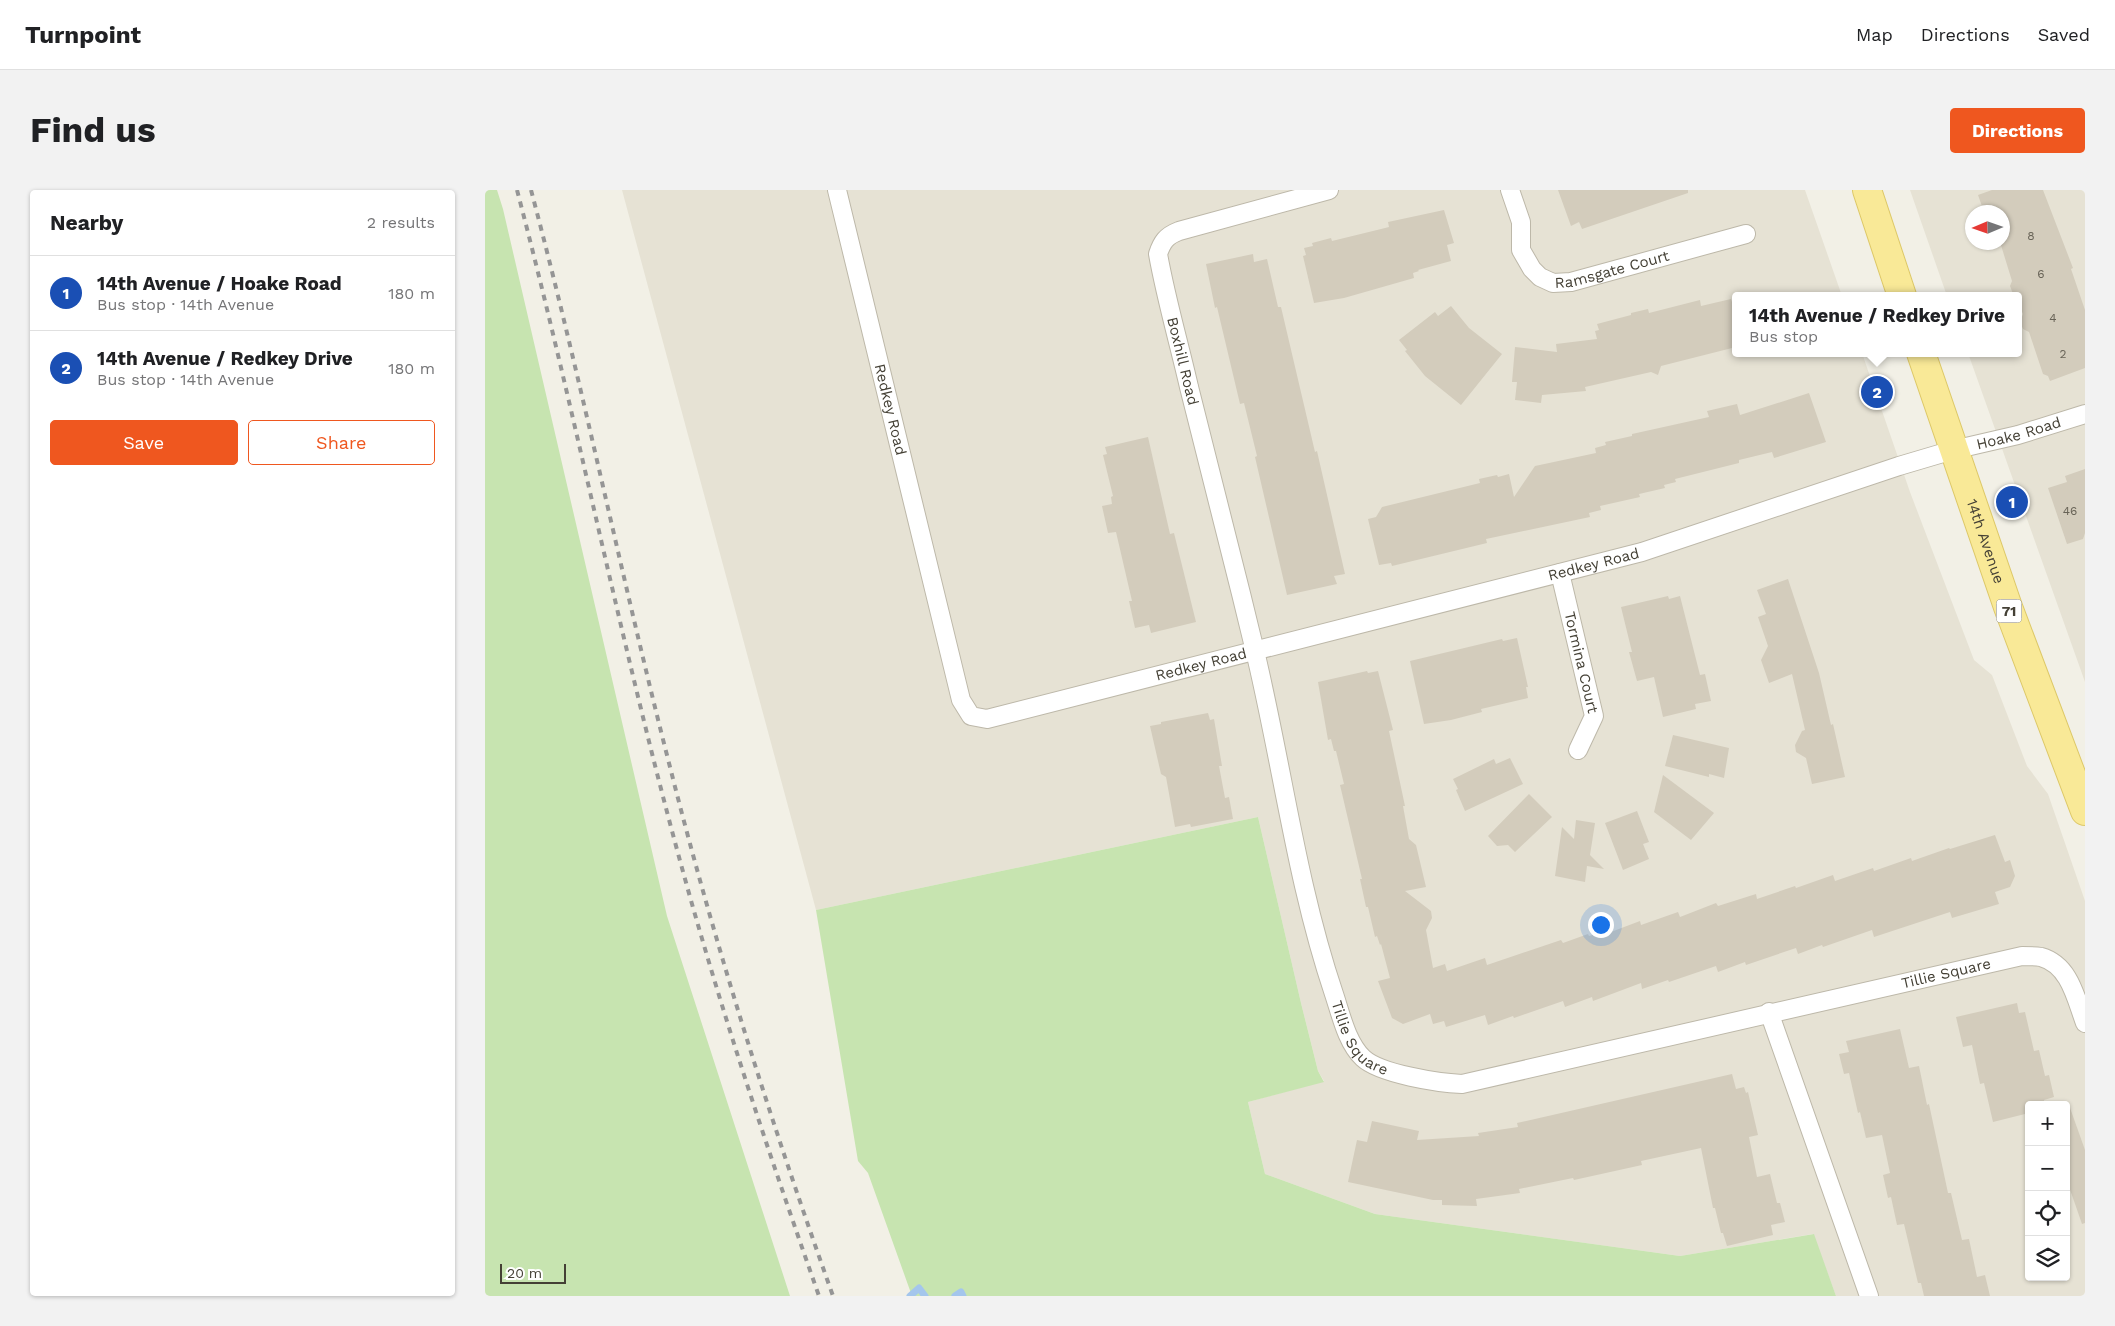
<!DOCTYPE html>
<html lang="en">
<head>
<meta charset="utf-8">
<style>
	:root { --surface:#fff; --page:#f2f2f2; --text:#202124; --muted:#757577; --line:#e0e0e0; --accent:#ef571f }
	body { margin:0; font-family:"Work Sans",sans-serif; background:var(--page); color:var(--text) }
	.controls { position:absolute; right:15px; bottom:15px; display:grid; overflow:hidden; border-radius:5px; box-shadow:0 1px 4px #0004 }
	.controls button { width:45px; height:45px; display:grid; place-items:center; padding:0; border:0; border-bottom:1px solid var(--line); background:var(--surface); color:var(--text); font:25px sans-serif }
	.compass { position:absolute; left:1480px; top:15px; width:45px; height:45px; border-radius:50%; background:var(--surface); box-shadow:0 1px 4px #0004; rotate:268deg }
	.scale { position:absolute; left:15px; bottom:12px; width:66px; box-sizing:border-box; padding-left:5px; border:2px solid #444035; border-top:0; font-size:14px; line-height:18px; white-space:nowrap; color:#444035; -webkit-text-stroke:4px #fff; paint-order:stroke }
	.you { position:absolute; left:1115px; top:734px; width:18px; height:18px; margin:-12px; border:4px solid #fff; border-radius:50%; background:#1a73e8; box-shadow:0 0 0 8px #1a73e833 }
	.badge { display:grid; place-items:center; width:32px; height:32px; border-radius:50%; background:var(--accent); color:#fff; font-size:16px; font-weight:700 }
	.pin { position:absolute; translate:-50% -50%; border:2px solid #fff; box-shadow:0 1px 5px #0006 }
	.popup { position:absolute; left:1247px; top:102px; width:290px; height:65px; box-sizing:border-box; display:grid; place-content:center; border-radius:5px; background:var(--surface); filter:drop-shadow(0 1px 4px #0005); font-size:16px; white-space:nowrap; color:var(--muted) }
	.popup b { font-size:19px; color:var(--text) }
	.popup::after { content:''; position:absolute; left:50%; top:100%; margin-left:-10px; border:10px solid transparent; border-top-color:var(--surface) }
	.list { margin:0; padding:0; list-style:none }
	h2 { display:flex; justify-content:space-between; align-items:center; height:65px; margin:0; padding:0 20px; font-size:21px }
	h2 small { font-size:16px; font-weight:400; color:var(--muted) }
	.list li { display:grid; grid-template-columns:32px 1fr auto; gap:15px; align-items:center; box-sizing:border-box; height:75px; padding:0 20px; border-top:1px solid var(--line) }
	.list b { display:block; font-size:19px; white-space:nowrap }
	.list p { margin:0; font-size:16px; white-space:nowrap; color:var(--muted) }
	.list em { font-size:16px; font-style:normal; color:var(--muted) }
	.actions { display:flex; gap:10px; padding:15px 20px }
	.actions a { flex:1; padding:11px 0; border:1px solid var(--accent); border-radius:5px; text-align:center; font-size:18px; color:var(--accent) }
	.actions .main { background:var(--accent); color:#fff }
	.icon { flex:none; width:28px; height:28px; fill:none; stroke:currentColor; stroke-width:2; stroke-linecap:round; stroke-linejoin:round }
	.map { position:relative; flex:none; width:1600px; height:1106px; overflow:hidden; border-radius:5px }
	header { display:flex; align-items:center; gap:30px; box-sizing:border-box; height:70px; padding:0 25px; background:var(--surface); border-bottom:1px solid var(--line) }
	header strong { font-size:24px }
	nav { display:flex; gap:28px; margin-inline-start:auto; font-size:18px }
	.intro { display:flex; align-items:center; justify-content:space-between; box-sizing:border-box; height:120px; padding:0 30px }
	h1 { margin:0; font-size:35px }
	.button { padding:12px 22px; border-radius:5px; background:var(--accent); color:#fff; font-size:18px; font-weight:700 }
	main { display:flex; gap:30px; padding:0 30px }
	aside { flex:1; background:var(--surface); border-radius:5px; box-shadow:0 1px 4px #0004 }
	.map>svg:first-child { display:block }
	.residential { fill:#e6e2d4; fill-rule:evenodd }
	.green { fill:#c7e4b0 }
	.lines { fill:none; stroke-linecap:round; stroke-linejoin:round }
	.stream { stroke:#a4c6ec; stroke-width:7 }
	.building { fill:#d3ccbc }
	.street-casing { stroke:#bdb8a9; stroke-width:20 }
	.primary-casing { stroke:#ddc868; stroke-width:30 }
	.street { stroke:#fff; stroke-width:18 }
	.primary { stroke:#f9e997; stroke-width:28 }
	.rail { stroke:#959595; stroke-width:4; stroke-dasharray:6 6; stroke-linecap:butt }
	.labels { text-anchor:middle; dominant-baseline:central; stroke-width:4; stroke-linejoin:round; paint-order:stroke }
	.number-label { font-size:12px; fill:#686357 }
	.shield { fill:#fff; stroke:#7c7972; stroke-width:1 }
	.shield-label { font-size:14px; font-weight:bold; fill:#444035 }
	.street-label { font-size:15px; fill:#444035; stroke:#fff }
</style>
</head>
<body>
<header>
<strong>Turnpoint</strong>
<nav><a>Map</a><a>Directions</a><a>Saved</a></nav>
</header>
<div class="intro"><h1>Find us</h1><a class="button">Directions</a></div>
<main>
<aside>
<h2>Nearby<small>2 results</small></h2>
<ul class="list">
<li><span class="badge" style="background:#1a4fb4">1</span><div><b>14th Avenue / Hoake Road</b><p>Bus stop · 14th Avenue</p></div><em>180 m</em></li>
<li><span class="badge" style="background:#1a4fb4">2</span><div><b>14th Avenue / Redkey Drive</b><p>Bus stop · 14th Avenue</p></div><em>180 m</em></li>
</ul>
<div class="actions"><a class="main">Save</a><a>Share</a></div>
</aside>
<div class="map">
<svg width="1600" height="1106" viewBox="0 0 1600 1106">
	<rect width="100%" height="100%" fill="#f2f0e6"/>
	<g class="residential">
		<path d="M137,0H1320L1357,106H1251V163H1377L1425,302L1489,470L1507,485L1542,576L1563,604L1600,711V1106H1351L1328,1044L1195,1066L890,1024L780,984L763,912L839,891L833,881L816,813L773,627L331,720ZM1544,915H1581V1087H1544Z"/>
		<path d="M1425,0H1600V492L1483,163H1533V106H1462ZM1488,22H1518V52H1488Z"/>
	</g>
	<g class="green">
		<polygon points="0,0 12,0 18,19 182,726 305,1106 0,1106"/>
		<polygon points="773,627 816,813 833,881 839,892 763,912 780,984 890,1024 1195,1066 1329,1044 1351,1106 427,1106 383,983 373,971 331,720"/>
	</g>
	<g class="lines">
		<g class="stream">
			<polyline points="425,1106 434,1098 440,1106"/>
			<polyline points="470,1106 476,1102 478,1106"/>
		</g>
	</g>
	<g class="building">
		<polygon points="1073,0 1203,0 1203,3 1097,39 1094,32 1086,36"/>
		<polygon points="1507,0 1558,0 1588,78 1586,79 1600,120 1600,178 1565,191 1563,186 1558,184 1544,142 1538,139 1535,132 1538,124 1533,112 1533,106 1528,104 1525,96 1527,91 1515,52 1518,52 1518,22 1499,22 1493,5"/>
		<polygon points="959,20 969,53 962,55 966,71 933,80 934,81 928,83 929,88 859,108 829,113 818,66 821,65 819,58 828,56 827,53 846,48 847,51 892,40 904,37 903,32"/>
		<polygon points="768,64 769,72 782,69 793,117 796,117 830,262 832,261 860,384 849,386 852,394 802,405 770,267 772,266 759,213 755,214 732,117 730,118 721,74"/>
		<polygon points="1246,109 1247,112 1251,111 1251,157 1176,176 1173,185 1166,182 1100,197 1101,201 1057,205 1056,213 1030,210 1032,192 1027,192 1030,157 1072,162 1071,154 1112,149 1110,141 1114,140 1112,134 1146,125 1146,123 1163,119 1164,123 1215,110 1216,116"/>
		<polygon points="966,116 984,138 1017,164 976,215 940,186 920,161 922,160 914,150 950,122 953,126"/>
		<polygon points="1324,203 1341,252 1289,268 1287,262 1254,270 1254,273 1190,289 1191,292 1179,295 1180,298 1154,304 1155,307 1115,316 1116,320 1104,323 1105,327 1001,349 1002,353 907,376 906,373 894,375 883,329 891,327 897,317 995,293 994,289 1012,285 1013,287 1024,284 1029,307 1050,276 1111,263 1110,258 1121,255 1120,252 1147,246 1147,244 1224,227 1222,221 1252,214 1255,225"/>
		<polygon points="663,247 685,344 689,343 711,432 666,443 664,435 650,438 644,411 647,411 631,342 623,343 617,316 627,314 626,307 628,306 618,265 622,264 620,257"/>
		<polygon points="1600,279 1600,343 1598,349 1582,354 1563,298 1582,292 1580,286"/>
		<polygon points="1303,389 1334,483 1346,535 1348,534 1360,587 1327,594 1321,568 1311,562 1310,555 1317,541 1320,540 1307,484 1284,493 1276,470 1283,456 1273,427 1281,424 1272,400"/>
		<polygon points="1183,406 1184,409 1195,406 1215,485 1220,484 1226,511 1210,514 1211,519 1178,527 1169,487 1152,491 1144,462 1147,462 1136,417"/>
		<polygon points="1032,448 1043,497 1041,497 1043,508 996,519 997,522 966,530 939,534 925,471 1017,449 1018,451"/>
		<polygon points="882,481 883,483 893,481 908,540 904,541 920,616 918,616 924,649 931,655 941,697 920,701 946,721 947,728 941,740 948,778 960,774 962,781 1000,768 1002,775 1076,750 1078,753 1103,744 1104,746 1117,742 1118,745 1155,731 1156,735 1193,722 1195,727 1231,713 1233,716 1271,704 1272,709 1310,696 1311,698 1348,685 1350,691 1388,678 1389,681 1426,668 1427,671 1464,658 1465,659 1510,645 1520,672 1525,670 1530,686 1525,697 1510,702 1514,714 1467,728 1465,722 1389,747 1387,740 1338,757 1337,755 1313,764 1311,758 1261,775 1260,772 1233,782 1231,776 1184,792 1183,790 1157,799 1156,793 1108,811 1107,807 1080,817 1078,811 1029,828 1028,826 1003,835 1000,825 961,837 959,831 948,834 945,824 918,834 907,828 893,791 905,788 896,754 895,755 892,746 890,747 883,717 881,717 875,689 877,689 855,595 859,594 851,561 849,561 846,549 843,550 833,492"/>
		<polygon points="723,523 725,530 729,529 737,576 734,576 740,608 744,607 748,629 706,637 705,634 690,637 681,587 676,584 665,536 676,534 676,532"/>
		<polygon points="1188,545 1244,558 1239,588 1224,584 1224,587 1180,576"/>
		<polygon points="1025,568 1038,594 980,621 971,600 973,599 968,589 1009,569 1011,574"/>
		<polygon points="1178,585 1229,623 1206,650 1169,622"/>
		<polygon points="1044,604 1067,627 1030,662 1023,655 1012,656 1003,646"/>
		<polygon points="1152,621 1164,652 1158,654 1164,669 1138,680 1120,633"/>
		<polygon points="1091,630 1110,633 1105,665 1119,679 1102,676 1100,692 1070,686 1077,637 1089,649"/>
		<polygon points="1532,813 1534,823 1540,822 1549,861 1554,860 1560,886 1564,885 1569,907 1559,910 1560,915 1544,915 1544,923 1508,932 1499,893 1495,894 1487,855 1478,857 1471,827"/>
		<polygon points="1415,839 1424,878 1434,876 1442,915 1444,914 1463,1003 1466,1003 1477,1050 1484,1049 1492,1087 1500,1085 1505,1106 1439,1106 1436,1093 1433,1093 1419,1034 1412,1035 1406,1007 1403,1008 1398,985 1405,983 1397,945 1381,948 1375,922 1373,923 1364,883 1359,884 1354,864 1364,862 1361,851"/>
		<polygon points="1247,884 1251,899 1259,897 1261,903 1263,902 1273,945 1264,947 1272,987 1285,984 1292,1013 1295,1013 1300,1032 1286,1035 1288,1045 1242,1056 1238,1043 1236,1043 1230,1018 1228,1018 1216,958 1156,971 1157,975 1089,990 1088,988 1034,999 1035,1003 991,1009 992,1016 957,1015 957,1010 948,1010 863,992 872,950 882,952 887,931 934,941 932,950 994,946 993,943 1033,937 1032,933"/>
		<polygon points="1581,915 1584,915 1600,960 1600,1033 1597,1034 1581,988"/>
	</g>
	<g class="lines">
		<g class="street-casing">
			<g id="street">
				<path id="s1" d="M352,0L476,510L486,526L502,529L1157,362L1414,276L1468,260L1533,245L1600,224"/>
				<path id="s2" d="M844,0L694,41C681,46 677,52 673,64C681,109 694,153 704,197C726,283 748,370 769,457C797,572 811,692 849,804C856,825 862,853 878,868C895,884 954,893 977,894L1537,766C1543,766 1550,766 1556,767C1585,775 1591,809 1600,833"/>
				<path id="s3" d="M1025,0L1036,32V60L1047,79L1055,87L1068,93L1086,92L1261,44"/>
				<path id="s4" d="M1075,383L1109,526L1093,560"/>
				<polyline points="1284,822 1384,1106"/>
			</g>
		</g>
		<g class="primary-casing">
			<g id="primary">
				<polyline points="1382,0 1417,106"/>
				<path id="s5" d="M1436,163L1523,417L1600,621"/>
			</g>
		</g>
		<use href="#street" class="street"/>
		<use href="#primary" class="primary"/>
		<g class="rail">
			<path d="M32,0C90,221 134,446 194,667C234,815 283,961 334,1106"/>
			<path d="M46,0C97,192 136,386 185,577C230,756 286,932 348,1106"/>
		</g>
	</g>
	<g class="labels">
		<g class="number-label">
			<text x="1546" y="46">8</text>
			<text x="1556" y="84">6</text>
			<text x="1568" y="128">4</text>
			<text x="1578" y="164">2</text>
			<text x="1585" y="321">46</text>
		</g>
		<rect class="shield" x="1511.5" y="409.5" width="25" height="23" rx="4"/>
		<g class="shield-label">
			<text x="1524" y="421">71</text>
		</g>
		<g class="street-label">
			<text stroke="none"><textPath href="#s3" startOffset="170">Ramsgate Court</textPath></text>
			<text stroke="none"><textPath href="#s2" startOffset="298">Boxhill Road</textPath></text>
			<text stroke="none"><textPath href="#s1" startOffset="226">Redkey Road</textPath></text>
			<text stroke="none"><textPath href="#s1" startOffset="1631">Hoake Road</textPath></text>
			<text stroke="none"><textPath href="#s5" startOffset="199">14th Avenue</textPath></text>
			<text stroke="none"><textPath href="#s1" startOffset="1186">Redkey Road</textPath></text>
			<text stroke="none"><textPath href="#s4" startOffset="92">Tormina Court</textPath></text>
			<text stroke="none"><textPath href="#s1" startOffset="781">Redkey Road</textPath></text>
			<text stroke="none"><textPath href="#s2" startOffset="1620">Tillie Square</textPath></text>
			<text stroke="none"><textPath href="#s2" startOffset="1002">Tillie Square</textPath></text>
		</g>
	</g>
</svg>
<div class="controls">
<button>+</button>
<button>−</button>
<button><svg class="icon" aria-label="locate" viewBox="0 0 24 24"><circle cx="12" cy="12" r="6"/><path d="M12 2v4M12 18v4M2 12h4M18 12h4"/></svg></button>
<button><svg class="icon" aria-label="layers" viewBox="0 0 24 24"><path d="M12 4l9 5-9 5-9-5zM3 14l9 5 9-5"/></svg></button>
</div>
<svg class="compass" viewBox="-18 -18 36 36"><path d="M0-13l5 13h-10z" fill="#e53935"/><path d="M0 13l5-13h-10z" fill="#757577"/></svg>
<div class="scale">20 m</div>
<div class="you"></div>
<div class="pin badge" style="left:1527px;top:312px;background:#1a4fb4">1</div>
<div class="pin badge" style="left:1392px;top:202px;background:#1a4fb4">2</div>
<div class="popup"><b>14th Avenue / Redkey Drive</b>Bus stop</div>
</div>
</main>
</body>
</html>
